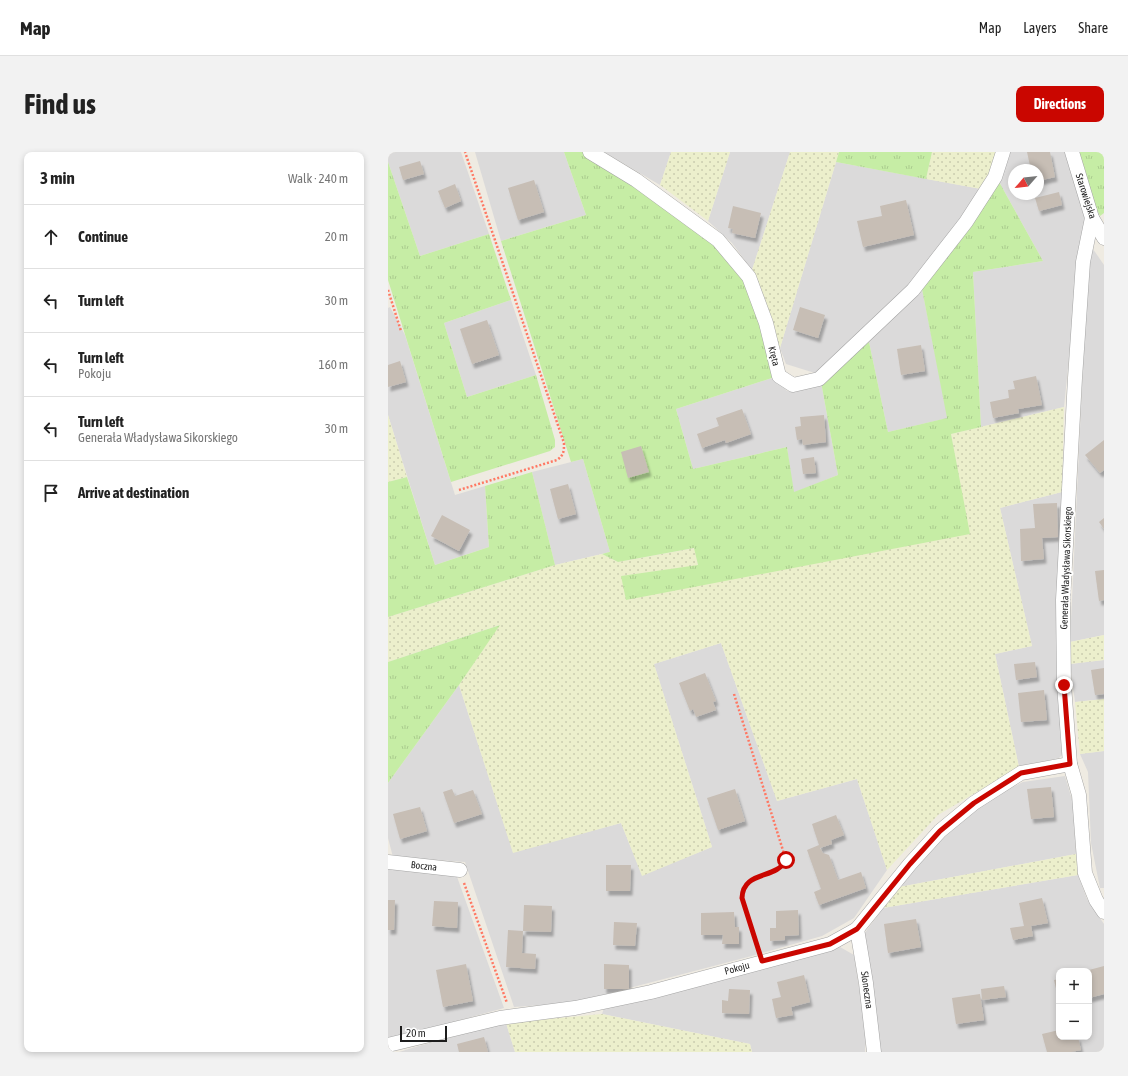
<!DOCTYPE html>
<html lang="en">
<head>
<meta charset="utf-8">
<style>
	:root { --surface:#fff; --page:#f2f2f2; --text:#222; --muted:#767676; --line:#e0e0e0; --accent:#ca0600 }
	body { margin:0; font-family:"Asap Condensed",sans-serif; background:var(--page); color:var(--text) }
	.controls { position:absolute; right:12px; bottom:12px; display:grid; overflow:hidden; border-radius:8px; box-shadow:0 2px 6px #0003 }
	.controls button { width:36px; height:36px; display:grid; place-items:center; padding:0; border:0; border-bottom:1px solid var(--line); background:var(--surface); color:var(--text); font:20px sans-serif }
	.compass { position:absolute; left:620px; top:12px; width:36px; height:36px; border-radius:50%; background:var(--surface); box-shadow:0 2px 6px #0003; rotate:242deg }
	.scale { position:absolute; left:12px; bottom:10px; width:47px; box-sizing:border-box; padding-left:4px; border:2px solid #1d1d1d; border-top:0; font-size:11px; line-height:14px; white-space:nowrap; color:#1d1d1d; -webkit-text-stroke:3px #fff; paint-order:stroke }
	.stop { position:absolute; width:12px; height:12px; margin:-9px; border:3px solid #ca0600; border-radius:50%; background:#fff }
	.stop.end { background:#ca0600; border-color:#fff; box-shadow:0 1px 4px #0008 }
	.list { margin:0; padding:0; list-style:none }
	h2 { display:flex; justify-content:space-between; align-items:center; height:52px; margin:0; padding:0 16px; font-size:17px }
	h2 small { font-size:13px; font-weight:400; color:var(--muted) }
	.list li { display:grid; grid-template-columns:26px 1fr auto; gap:12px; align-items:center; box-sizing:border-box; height:64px; padding:0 16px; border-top:1px solid var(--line) }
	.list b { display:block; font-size:15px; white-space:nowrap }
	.list p { margin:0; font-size:13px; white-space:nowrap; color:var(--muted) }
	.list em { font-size:13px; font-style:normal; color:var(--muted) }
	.icon { flex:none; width:22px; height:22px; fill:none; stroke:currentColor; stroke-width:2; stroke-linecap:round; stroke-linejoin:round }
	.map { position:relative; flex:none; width:716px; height:900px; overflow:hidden; border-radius:8px }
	header { display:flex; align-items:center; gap:24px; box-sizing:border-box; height:56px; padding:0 20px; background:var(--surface); border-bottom:1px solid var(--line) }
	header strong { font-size:19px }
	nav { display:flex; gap:22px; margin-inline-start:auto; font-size:14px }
	.intro { display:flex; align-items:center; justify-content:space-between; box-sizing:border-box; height:96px; padding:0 24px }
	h1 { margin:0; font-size:28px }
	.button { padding:10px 18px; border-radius:8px; background:var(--accent); color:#fff; font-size:14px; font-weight:700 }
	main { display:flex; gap:24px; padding:0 24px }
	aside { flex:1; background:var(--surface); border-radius:8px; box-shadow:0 2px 6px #0003 }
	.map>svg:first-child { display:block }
	.residential { fill:#dbdada; fill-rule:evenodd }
	.farmland { fill:url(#farmland-dots) }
	.grass { fill:url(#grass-tufts) }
	.building { fill:#c7beb5; filter:url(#shadow) }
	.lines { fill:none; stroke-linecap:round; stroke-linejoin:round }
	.minor-casing { stroke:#a4a4a4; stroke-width:15 }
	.path { stroke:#ff7863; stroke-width:2.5; stroke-dasharray:2 2; stroke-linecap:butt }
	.minor { stroke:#fff; stroke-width:14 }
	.route { stroke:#ca0600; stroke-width:5 }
	.labels { text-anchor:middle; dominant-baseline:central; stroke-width:4; stroke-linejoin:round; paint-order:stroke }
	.street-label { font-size:10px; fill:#1d1d1d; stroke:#fff }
</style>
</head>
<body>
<header>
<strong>Map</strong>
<nav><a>Map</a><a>Layers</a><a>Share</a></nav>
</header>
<div class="intro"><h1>Find us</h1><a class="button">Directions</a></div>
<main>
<aside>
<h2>3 min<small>Walk · 240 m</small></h2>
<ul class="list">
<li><svg class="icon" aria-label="ahead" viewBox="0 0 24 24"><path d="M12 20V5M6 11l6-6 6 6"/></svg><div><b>Continue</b></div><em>20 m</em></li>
<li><svg class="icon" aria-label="left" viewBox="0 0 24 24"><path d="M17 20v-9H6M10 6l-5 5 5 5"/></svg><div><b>Turn left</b></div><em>30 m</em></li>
<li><svg class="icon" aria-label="left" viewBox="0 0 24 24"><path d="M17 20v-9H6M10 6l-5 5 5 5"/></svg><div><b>Turn left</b><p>Pokoju</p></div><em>160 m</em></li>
<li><svg class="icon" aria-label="left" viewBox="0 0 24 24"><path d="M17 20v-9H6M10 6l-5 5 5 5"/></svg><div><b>Turn left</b><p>Generała Władysława Sikorskiego</p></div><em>30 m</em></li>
<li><svg class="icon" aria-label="arrive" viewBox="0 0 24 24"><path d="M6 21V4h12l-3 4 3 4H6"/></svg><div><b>Arrive at destination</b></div></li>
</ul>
</aside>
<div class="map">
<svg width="716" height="900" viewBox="0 0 716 900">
	<defs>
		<pattern id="farmland-dots" width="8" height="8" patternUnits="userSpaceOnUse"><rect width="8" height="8" fill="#ecefcc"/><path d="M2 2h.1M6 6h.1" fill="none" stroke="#caccaf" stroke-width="1.8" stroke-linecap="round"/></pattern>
		<pattern id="grass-tufts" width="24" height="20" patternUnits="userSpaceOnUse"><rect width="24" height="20" fill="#c6eda5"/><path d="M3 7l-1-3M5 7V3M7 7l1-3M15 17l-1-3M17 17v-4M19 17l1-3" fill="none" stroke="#aacb8e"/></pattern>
		<filter id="shadow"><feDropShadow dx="2.5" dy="4.5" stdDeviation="1" flood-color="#0004"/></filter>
	</defs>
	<rect width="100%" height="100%" fill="#efebe2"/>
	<g class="residential">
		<polygon points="0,0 73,0 101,82 32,104 0,10"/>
		<polygon points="87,0 176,0 198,63 113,89"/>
		<polygon points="216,0 283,0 272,33"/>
		<polygon points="342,0 402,0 364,118 344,91 320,69"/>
		<path d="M620,0H679L698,66L691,109L676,255L593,275L585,120L655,109L610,28ZM626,18H650V42H626Z"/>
		<polygon points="448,10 593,37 572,72 522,135 430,222 398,212 392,196"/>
		<polygon points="705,97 716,113 716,483 682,490 698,148 701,105"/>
		<polygon points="534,137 560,266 500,280 481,190"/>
		<polygon points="123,148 148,223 79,245 56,171"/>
		<polygon points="2,155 17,183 67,343 97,334 101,395 47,413 0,263 0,156"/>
		<polygon points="387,225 399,239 407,240 433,230 450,323 405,341 399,295 305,317 288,257"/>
		<polygon points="195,307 222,400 167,413 144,320"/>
		<polygon points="674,340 671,420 676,601 671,606 631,615 607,502 644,494 612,356"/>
		<polygon points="333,491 389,649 469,627 499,718 466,766 434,784 360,805 184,851 126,855 77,710 5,705 0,686 0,631 71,533 125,700 233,671 254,723 324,695 266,512"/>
		<polygon points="716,508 716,547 687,550 682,512"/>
		<polygon points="716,599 716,736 712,736 703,691 700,620 692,602"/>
		<polygon points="677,624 685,651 688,702 511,735 528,712 594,650 635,630"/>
		<polygon points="0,713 68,722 116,856 0,888"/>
		<path d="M690,723L699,747L716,772V900H491L476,782L495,756ZM671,819H701V885H671Z"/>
		<polygon points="452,795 466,803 478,880 477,900 364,900 362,892 214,862 216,856"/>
		<polygon points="118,871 127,900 11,900 34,893"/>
	</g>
	<g class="farmland">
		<polygon points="283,0 342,0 320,69 272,33"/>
		<polygon points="402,0 451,0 392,196 364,118"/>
		<polygon points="544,0 611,0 603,23 593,37 538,27"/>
		<polygon points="676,255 674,340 612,356 644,494 607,502 631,615 550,663 499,718 469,627 389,649 333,491 266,512 324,695 254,724 233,671 125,701 71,533 111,473 0,510 0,465 167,413 214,402 230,410 307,396 310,414 233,424 581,382 563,282"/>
		<polygon points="0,263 19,325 0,330"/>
		<polygon points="716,483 716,508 682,512 682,490"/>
		<polygon points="716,547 716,599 692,602 687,550"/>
		<polygon points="688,702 690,723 495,756 511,735"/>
		<polygon points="214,862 362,892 364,900 127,900 118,871"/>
	</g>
	<g class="grass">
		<polygon points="176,0 194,0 244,31 326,90 358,128 387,225 288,257 305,317 399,295 406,340 450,323 433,230 481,190 500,280 559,266 534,137 610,28 655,109 585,120 593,275 563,282 582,382 238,448 233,424 310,413 306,396 230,410 214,402 225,399 222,400 195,307 183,310 113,89 198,63"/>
		<polygon points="451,0 544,0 538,27 448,10"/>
		<polygon points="690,0 716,0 716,61 712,64 702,43"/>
		<polygon points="0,10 32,104 101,82 123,148 56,171 79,245 148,223 167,288 167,295 162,299 63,330 0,128"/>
		<polygon points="144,320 167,413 0,465 0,330 19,325 47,413 101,395 97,334"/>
		<polygon points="112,473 71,533 0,631 0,510"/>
	</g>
	<g class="building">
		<polygon points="639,0 662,0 667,25 650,29 650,18 643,18"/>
		<polygon points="32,9 36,22 15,28 11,15"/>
		<polygon points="146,28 156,60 130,68 120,36"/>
		<polygon points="67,32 73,49 57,56 50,39"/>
		<polygon points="671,40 674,53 651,59 647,46"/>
		<polygon points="518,48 526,83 475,95 469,69 494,64 492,54"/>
		<polygon points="345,54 373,61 367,86 344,81 345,77 340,76"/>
		<polygon points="412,155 437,163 430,186 405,178"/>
		<polygon points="99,168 111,203 84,212 72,177"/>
		<polygon points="533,193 537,219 513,223 509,197"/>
		<polygon points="12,209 18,230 0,235 0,213"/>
		<polygon points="648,224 654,253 630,257 631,261 605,266 602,250 621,246 620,238 627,237 625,229"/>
		<polygon points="354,257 363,282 338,291 337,288 314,296 309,282 331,274 328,266"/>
		<polygon points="436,263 438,290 415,293 414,287 409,288 407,275 413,274 412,265"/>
		<polygon points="716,288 716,318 712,321 697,303"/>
		<polygon points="253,294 261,320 240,326 233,300"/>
		<polygon points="426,305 428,321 415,322 413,307"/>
		<polygon points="180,332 188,362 170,367 162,337"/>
		<polygon points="669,351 670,385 654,386 656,407 633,409 632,377 647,376 645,352"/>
		<polygon points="54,363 82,378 71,399 43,384"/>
		<polygon points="716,366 716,377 711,370"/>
		<polygon points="716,418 716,448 711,449 707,419"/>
		<polygon points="647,510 649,525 628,528 626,512"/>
		<polygon points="716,516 716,542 707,543 703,518"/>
		<polygon points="317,521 328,549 325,550 328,558 308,565 305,557 302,559 291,531"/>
		<polygon points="656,538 659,568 633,570 630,541"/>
		<polygon points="663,635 666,665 643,667 639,637"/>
		<polygon points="64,637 67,644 85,638 94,662 66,671 55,640"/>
		<polygon points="347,637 357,669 330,678 319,646"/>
		<polygon points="32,655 39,679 12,687 5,662"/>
		<polygon points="448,663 456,683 443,688 444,692 432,696 435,701 441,703 450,728 473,720 478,736 431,753 426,740 433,737 419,698 431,693 424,672"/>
		<polygon points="218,713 243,713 242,739 218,739"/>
		<polygon points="654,746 660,771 643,774 645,784 625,788 622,776 636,774 631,751"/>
		<polygon points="0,748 7,748 6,778 0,778"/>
		<polygon points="46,749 70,750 69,776 44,774"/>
		<polygon points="136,753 164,754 163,780 135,779 134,801 148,802 147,817 118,815 120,778 135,779"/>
		<polygon points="410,758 411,783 397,784 397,788 382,789 382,776 388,776 388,759"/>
		<polygon points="346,760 347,775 351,775 351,792 334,792 335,783 313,783 313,761"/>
		<polygon points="528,767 533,795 500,801 496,772"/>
		<polygon points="226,770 249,771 247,794 225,793"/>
		<polygon points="78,812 85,849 55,855 48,818"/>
		<polygon points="216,812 241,813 241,837 216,837"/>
		<polygon points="716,814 716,842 701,846 701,818"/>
		<polygon points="416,823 422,850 403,855 405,863 388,866 384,847 393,845 389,830"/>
		<polygon points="671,827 671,845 670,845 666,828"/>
		<polygon points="616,834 618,845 594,848 593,837"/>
		<polygon points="341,837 362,838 361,862 334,861 334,848 340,849"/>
		<polygon points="592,842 596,868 568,872 564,846"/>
		<polygon points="671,878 671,885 690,885 693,898 683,900 659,900 654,882"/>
		<polygon points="96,885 100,900 71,900 69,892"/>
	</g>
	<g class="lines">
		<g class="minor-casing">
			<g id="minor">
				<polyline points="202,0 248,28 330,88 361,125 378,171 391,224 405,233 431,227 525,138 578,70 607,25 615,0"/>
				<polyline points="684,0 704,66 716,86"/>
				<polyline points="704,66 695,110 687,226 675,448 676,533 682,612 691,643 697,721 708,748 716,760"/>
				<polyline points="0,710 72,718"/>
				<polyline points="469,777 478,831 486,900"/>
				<polyline points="0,893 112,866 187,856 263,840 442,792 469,777 522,712 552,679 586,651 633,621 682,612"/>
			</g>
		</g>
		<g class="path">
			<polyline points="0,138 13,179"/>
			<path d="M71,338L169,308C176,303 176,299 176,291L77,0"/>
			<path d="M346,542L398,708C388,727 355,718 354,746L370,797"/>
			<polyline points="76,731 119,851"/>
		</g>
		<use href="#minor" class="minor"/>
	</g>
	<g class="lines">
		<path class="route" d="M398,708C388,728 355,718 354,746L374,809L442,792L469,777L522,712L552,679L586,651L633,621L682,612L676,533"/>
	</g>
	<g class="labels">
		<g class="street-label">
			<text transform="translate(698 44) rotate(72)">Starowiejska</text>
			<text transform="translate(386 204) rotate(76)">Kręta</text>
			<text transform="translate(678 416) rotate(-88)">Generała Władysława Sikorskiego</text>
			<text transform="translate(36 714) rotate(6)">Boczna</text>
			<text transform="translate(349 816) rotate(-15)">Pokoju</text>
			<text transform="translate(479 838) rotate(82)">Słoneczna</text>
		</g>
	</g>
</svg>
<div class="controls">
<button>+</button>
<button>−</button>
</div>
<svg class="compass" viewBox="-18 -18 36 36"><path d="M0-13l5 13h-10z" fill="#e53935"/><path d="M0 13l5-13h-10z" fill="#767676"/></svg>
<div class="scale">20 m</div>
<div class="stop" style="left:398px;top:708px"></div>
<div class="stop end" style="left:676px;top:533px"></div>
</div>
</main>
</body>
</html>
